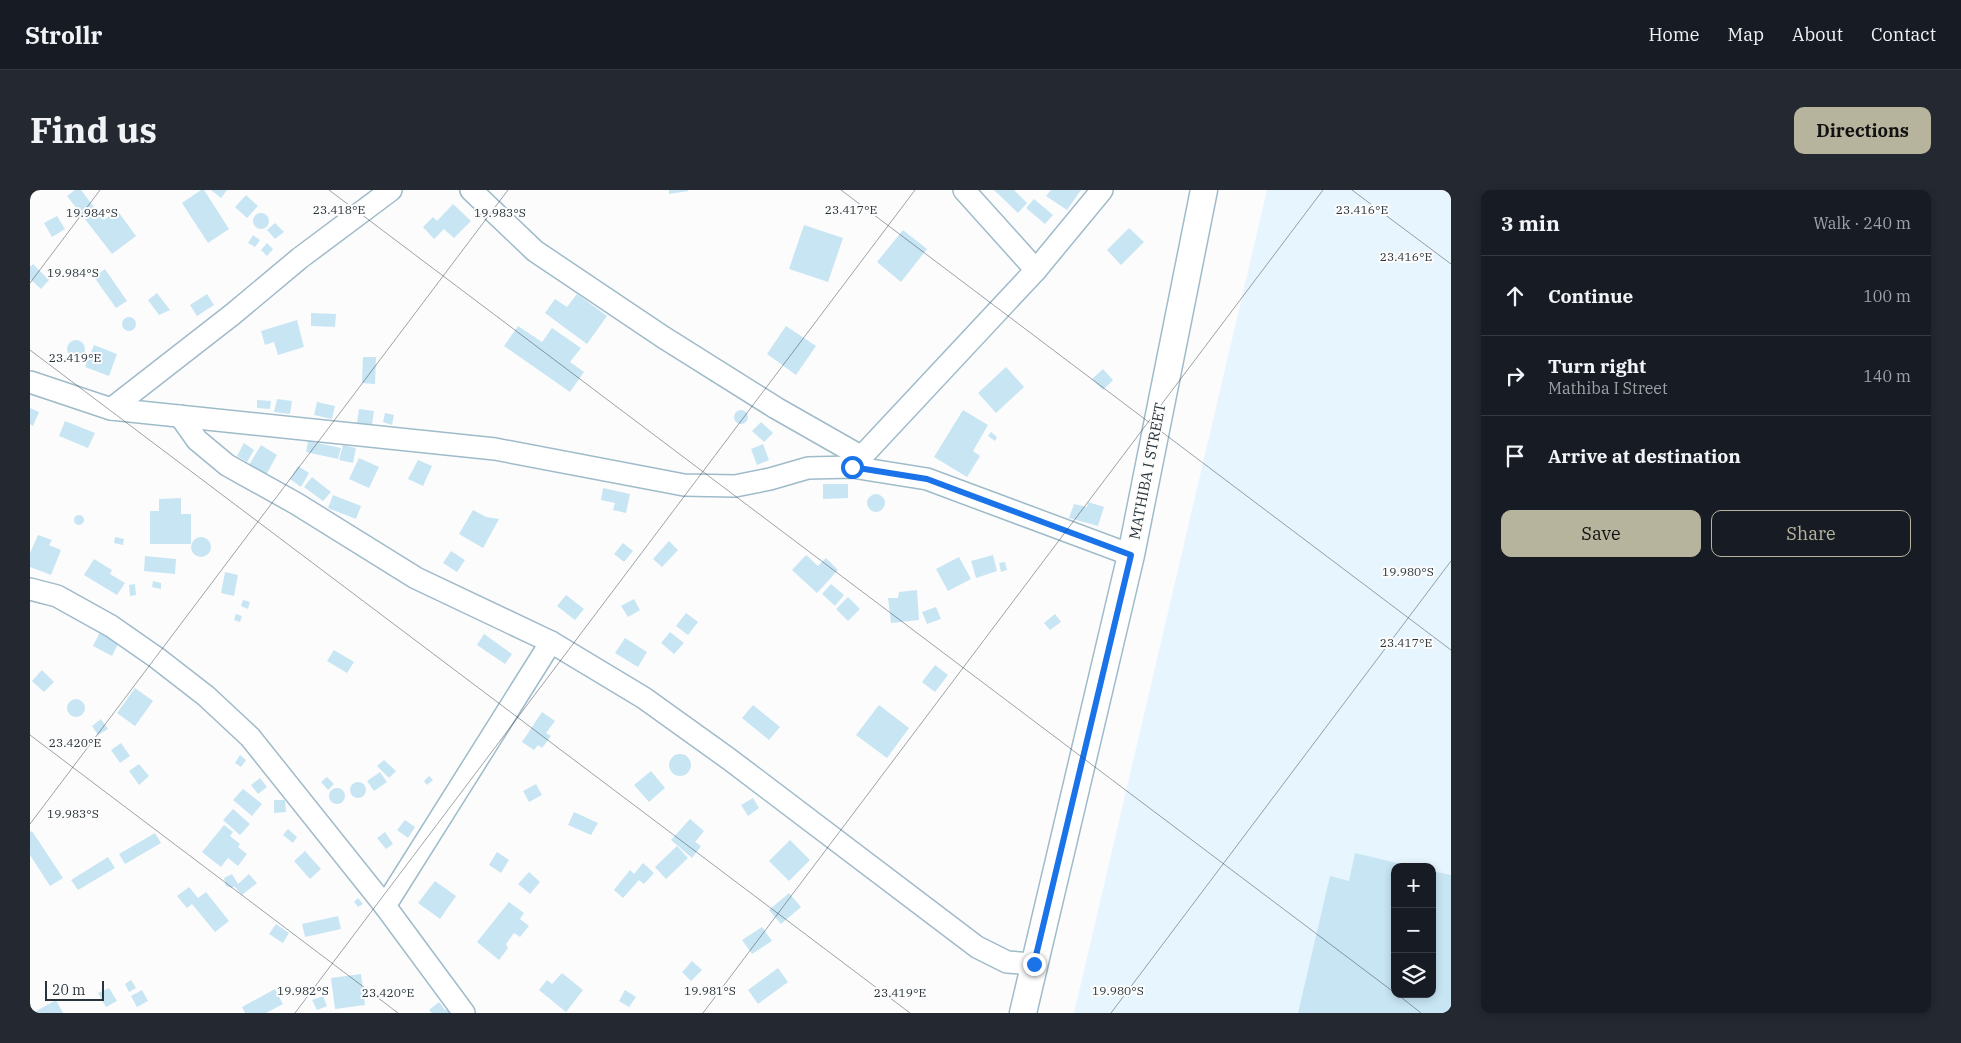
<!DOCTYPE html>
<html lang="en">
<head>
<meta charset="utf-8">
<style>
	:root { --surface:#171b24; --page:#242831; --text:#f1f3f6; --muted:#9ea1a6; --line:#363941; --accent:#b7b49e }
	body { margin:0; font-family:"IBM Plex Serif",serif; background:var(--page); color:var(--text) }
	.controls { position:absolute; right:15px; bottom:15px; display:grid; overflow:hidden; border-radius:10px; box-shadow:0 2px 8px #0003 }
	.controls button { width:45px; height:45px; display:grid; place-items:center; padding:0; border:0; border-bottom:1px solid var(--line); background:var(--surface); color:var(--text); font:25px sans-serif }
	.scale { position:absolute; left:15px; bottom:12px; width:59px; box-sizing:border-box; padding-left:5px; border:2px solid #29353b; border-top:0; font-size:14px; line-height:18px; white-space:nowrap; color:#29353b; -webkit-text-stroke:4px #fcfcfc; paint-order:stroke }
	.stop { position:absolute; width:15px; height:15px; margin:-11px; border:4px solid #1a73e8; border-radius:50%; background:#fff }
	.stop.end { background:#1a73e8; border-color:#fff; box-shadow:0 1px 5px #0008 }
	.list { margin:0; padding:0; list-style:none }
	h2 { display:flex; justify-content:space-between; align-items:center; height:65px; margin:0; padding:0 20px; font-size:21px }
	h2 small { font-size:16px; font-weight:400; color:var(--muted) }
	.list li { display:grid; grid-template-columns:32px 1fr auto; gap:15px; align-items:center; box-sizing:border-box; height:80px; padding:0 20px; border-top:1px solid var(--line) }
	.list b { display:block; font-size:19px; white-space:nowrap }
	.list p { margin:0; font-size:16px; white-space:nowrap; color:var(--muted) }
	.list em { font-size:16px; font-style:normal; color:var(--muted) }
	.actions { display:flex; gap:10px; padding:15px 20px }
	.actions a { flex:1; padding:11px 0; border:1px solid var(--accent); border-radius:10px; text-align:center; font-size:18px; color:var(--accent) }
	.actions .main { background:var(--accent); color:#111 }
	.icon { flex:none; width:28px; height:28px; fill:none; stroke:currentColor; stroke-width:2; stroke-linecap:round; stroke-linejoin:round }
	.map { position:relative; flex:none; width:1421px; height:823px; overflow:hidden; border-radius:10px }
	header { display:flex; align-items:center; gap:30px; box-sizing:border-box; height:70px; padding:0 25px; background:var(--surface); border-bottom:1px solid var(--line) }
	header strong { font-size:24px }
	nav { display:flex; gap:28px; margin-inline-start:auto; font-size:18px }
	.intro { display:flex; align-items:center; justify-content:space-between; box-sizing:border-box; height:120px; padding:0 30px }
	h1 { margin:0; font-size:35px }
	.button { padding:12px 22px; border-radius:10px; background:var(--accent); color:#111; font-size:18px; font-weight:700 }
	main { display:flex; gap:30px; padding:0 30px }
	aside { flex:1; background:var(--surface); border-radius:10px; box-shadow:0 2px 8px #0003 }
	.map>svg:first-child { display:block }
	.built { fill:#e7f6fe; fill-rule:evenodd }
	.building { fill:#c8e5f4 }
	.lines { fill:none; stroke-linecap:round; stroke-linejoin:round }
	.minor-casing { stroke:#9fbbca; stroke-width:24 }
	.tertiary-casing { stroke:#9fbbca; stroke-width:29 }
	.minor { stroke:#fff; stroke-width:21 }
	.tertiary { stroke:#fff; stroke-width:26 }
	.route { stroke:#1a73e8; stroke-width:6 }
	.ticks { fill:none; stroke:#29353b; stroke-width:1; stroke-opacity:0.45 }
	.labels { text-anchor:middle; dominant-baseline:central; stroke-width:4; stroke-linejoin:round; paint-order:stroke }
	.street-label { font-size:15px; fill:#29353b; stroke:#fcfcfc }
	.ticks-label { font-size:12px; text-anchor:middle; fill:#29353b; stroke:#fcfcfc; stroke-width:4; stroke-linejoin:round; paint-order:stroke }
</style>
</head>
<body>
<header>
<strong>Strollr</strong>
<nav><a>Home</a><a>Map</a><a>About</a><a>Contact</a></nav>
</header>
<div class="intro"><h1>Find us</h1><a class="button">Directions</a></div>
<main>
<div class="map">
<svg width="1421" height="823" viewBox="0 0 1421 823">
	<rect width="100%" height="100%" fill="#fcfcfc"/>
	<path class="built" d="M1237,0H1421V823H1044ZM1365,677H1402V804H1365Z"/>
	<g class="building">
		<polygon points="45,0 51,0 74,30 87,20 106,46 82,64 37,6"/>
		<polygon points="171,0 174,0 199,39 178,53 152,13"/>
		<polygon points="181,0 197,0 191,8"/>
		<polygon points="639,0 658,0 658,1 639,4"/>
		<polygon points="964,0 984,0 997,13 988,23"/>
		<polygon points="1021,0 1051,0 1037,20 1016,6"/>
		<polygon points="216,5 228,16 217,28 205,17"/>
		<polygon points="1004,9 1023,25 1015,34 996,18"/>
		<polygon points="423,14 441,31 424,48 414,39 404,49 393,37 403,27 407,31"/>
		<circle cx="231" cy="31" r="8"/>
		<polygon points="27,26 35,39 22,47 14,33"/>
		<polygon points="245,33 254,42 245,49 237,40"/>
		<polygon points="774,35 813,48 798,92 759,79"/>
		<polygon points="1099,38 1114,52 1091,75 1077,60"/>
		<polygon points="873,40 897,59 871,92 847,72"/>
		<polygon points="223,45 230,50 225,57 218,53"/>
		<polygon points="237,53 243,59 237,66 231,60"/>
		<polygon points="3,74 19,90 11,99 0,89 0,77"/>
		<polygon points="75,79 97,111 86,118 64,87"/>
		<polygon points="127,103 140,120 129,125 118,110"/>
		<polygon points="177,104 184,115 167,126 160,115"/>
		<polygon points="547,104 577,126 557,154 515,123 525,109 537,117"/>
		<polygon points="281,123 306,124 305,137 281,136"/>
		<circle cx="99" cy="134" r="7"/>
		<polygon points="267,130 274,157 248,165 244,152 235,155 231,141"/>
		<polygon points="488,136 512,152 522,138 551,158 540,172 554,182 540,202 474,156"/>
		<polygon points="756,136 786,156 766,185 737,164"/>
		<circle cx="46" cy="159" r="9"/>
		<polygon points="64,155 87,164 79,186 55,177"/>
		<polygon points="333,167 346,167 345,194 332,193"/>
		<polygon points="976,177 994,197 966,223 948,203"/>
		<polygon points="1073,179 1083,190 1073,200 1062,189"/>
		<polygon points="247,209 262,211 260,224 244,222"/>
		<polygon points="227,210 241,211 240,219 227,218"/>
		<polygon points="287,212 305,216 302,229 284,225"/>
		<polygon points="0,218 9,222 3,236 0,234"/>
		<polygon points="329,219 344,221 342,235 327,233"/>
		<circle cx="711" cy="227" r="7"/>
		<polygon points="933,220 958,235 943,261 950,266 937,287 904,267"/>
		<polygon points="355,223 364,225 362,235 353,232"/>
		<polygon points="35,231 65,243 58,258 29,246"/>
		<polygon points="731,232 743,243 734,252 722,241"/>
		<polygon points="961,242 967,247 965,251 958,246"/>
		<polygon points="278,251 311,258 308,269 276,262"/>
		<polygon points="214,253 224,260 217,272 207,266"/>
		<polygon points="733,254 739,270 727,275 721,259"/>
		<polygon points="231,255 247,265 236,285 219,275"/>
		<polygon points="313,255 326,258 323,273 309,270"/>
		<polygon points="329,268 349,277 339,298 319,289"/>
		<polygon points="388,270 402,276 393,296 378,289"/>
		<polygon points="268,276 279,283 271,297 260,289"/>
		<polygon points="282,287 301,302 293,311 274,297"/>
		<polygon points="793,294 818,294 818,308 793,309"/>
		<polygon points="573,298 600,304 596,323 583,320 585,313 571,310"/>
		<circle cx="846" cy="313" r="9"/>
		<polygon points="303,305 331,316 326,329 298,318"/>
		<polygon points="151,308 151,324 161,324 161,354 120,354 120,321 129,321 129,309"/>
		<polygon points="1058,312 1074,317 1068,336 1039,328 1044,314 1057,317"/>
		<polygon points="443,320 456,327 469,329 453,358 429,344"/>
		<circle cx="49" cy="330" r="5"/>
		<polygon points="8,345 22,350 19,355 31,360 21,385 0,377 0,363"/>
		<polygon points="85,347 94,349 93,355 84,353"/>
		<circle cx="171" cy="357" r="10"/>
		<polygon points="639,351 648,360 632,377 623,369"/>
		<polygon points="593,353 603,361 594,372 584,364"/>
		<polygon points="421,361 435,370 427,382 413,373"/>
		<polygon points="776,365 788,376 796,368 808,380 787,403 762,380"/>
		<polygon points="963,365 967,381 946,388 941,371"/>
		<polygon points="115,366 146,369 145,384 114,381"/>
		<polygon points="929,367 941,389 918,401 906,379"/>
		<polygon points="64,369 82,380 80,384 95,393 87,405 54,385"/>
		<polygon points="975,372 977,380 971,382 969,373"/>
		<polygon points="195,382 208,385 204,406 191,403"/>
		<polygon points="123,391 131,393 131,399 122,397"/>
		<polygon points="105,394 106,405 100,406 99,395"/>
		<polygon points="801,394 814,405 805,416 792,404"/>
		<polygon points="887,400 889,430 861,433 858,408 868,408 869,402"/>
		<polygon points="536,405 554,419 545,430 527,416"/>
		<polygon points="818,407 830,419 818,431 806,419"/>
		<polygon points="604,409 610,420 598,427 591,416"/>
		<polygon points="213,410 220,412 218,419 211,416"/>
		<polygon points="906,417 911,429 897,434 892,422"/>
		<polygon points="656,423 668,432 658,445 646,436"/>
		<polygon points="206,424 212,426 210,432 204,430"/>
		<polygon points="1025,424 1031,432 1020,440 1014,433"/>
		<polygon points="70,442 89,452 82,466 63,456"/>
		<polygon points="640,442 654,453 644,464 631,453"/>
		<polygon points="454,444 482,464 475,474 447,455"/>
		<polygon points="595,448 617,462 608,477 585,463"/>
		<polygon points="304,460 324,472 317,483 297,471"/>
		<polygon points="905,475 918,485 905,502 892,492"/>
		<polygon points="12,480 24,492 14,502 2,491"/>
		<polygon points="105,498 123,511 105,536 87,523"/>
		<circle cx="46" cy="518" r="9"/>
		<polygon points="723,515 750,537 739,550 712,528"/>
		<polygon points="849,515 879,538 857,568 826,545"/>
		<polygon points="512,522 525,531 516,543 521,546 512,558 508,555 504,560 492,552"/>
		<polygon points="71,529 78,539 68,545 62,536"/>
		<polygon points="91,553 100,566 90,573 81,560"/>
		<circle cx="650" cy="575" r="11"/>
		<polygon points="210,565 216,570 211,577 205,573"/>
		<polygon points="354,570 366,581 359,588 347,576"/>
		<polygon points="109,574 119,586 109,595 99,581"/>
		<polygon points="621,581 635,598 619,612 604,595"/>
		<polygon points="350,582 357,592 344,601 337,591"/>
		<polygon points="399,586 403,590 397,595 394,591"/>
		<polygon points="297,587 304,594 298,600 291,592"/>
		<polygon points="230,588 237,597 228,604 221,595"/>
		<circle cx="328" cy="600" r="8"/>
		<polygon points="506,594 512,605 499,612 493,601"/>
		<circle cx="307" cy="606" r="8"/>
		<polygon points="213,599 232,614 222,626 203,610"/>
		<polygon points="723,608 729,618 718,626 711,615"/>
		<polygon points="244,610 255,610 256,622 244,623"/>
		<polygon points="203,619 220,634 210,645 193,630"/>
		<polygon points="544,622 568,633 561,645 538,635"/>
		<polygon points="660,629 674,641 665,652 671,656 662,668 641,650"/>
		<polygon points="375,630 385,637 378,648 367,640"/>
		<polygon points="194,635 203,642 200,646 210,654 208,657 217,664 208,676 198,668 191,677 172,662"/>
		<polygon points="258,639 267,647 263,653 253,645"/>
		<polygon points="2,641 33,688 20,696 0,665 0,642"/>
		<polygon points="355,642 363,654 356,659 347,648"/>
		<polygon points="125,643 131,653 95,674 89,664"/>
		<polygon points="760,650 780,670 759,691 739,671"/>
		<polygon points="647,656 658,668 636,689 625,677"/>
		<polygon points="275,661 291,679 280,689 264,671"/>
		<polygon points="467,662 479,670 471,683 459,675"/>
		<polygon points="1325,663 1380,676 1365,677 1365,804 1402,804 1402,681 1421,685 1421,823 1268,823 1300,686 1319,691"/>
		<polygon points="78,667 85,678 48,700 41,690"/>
		<polygon points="613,673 624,683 614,694 609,690 593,708 584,700 600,680 604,684"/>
		<polygon points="499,682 510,692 500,704 488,694"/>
		<polygon points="202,684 208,694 219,684 227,693 212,705 204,696 202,698 196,696 194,688"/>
		<polygon points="405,691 426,706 410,729 388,713"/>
		<polygon points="159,697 168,708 176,702 199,731 185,742 162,714 157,718 147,706"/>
		<polygon points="759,703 771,717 751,734 739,720"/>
		<polygon points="328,708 333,714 328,717 324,712"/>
		<polygon points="479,712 494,723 490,729 499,736 490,747 484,743 476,754 478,758 469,770 447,752"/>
		<polygon points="308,726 311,739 275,747 272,734"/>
		<polygon points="246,734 259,743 253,753 239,744"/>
		<polygon points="732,737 742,751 722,764 712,750"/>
		<polygon points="662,771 672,780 661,791 652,782"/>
		<polygon points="748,778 758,792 728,814 718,800"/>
		<polygon points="532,783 553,800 536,822 509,800 517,790 522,794"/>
		<polygon points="331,784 335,815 305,819 301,788"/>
		<polygon points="101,790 106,798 99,802 95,794"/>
		<polygon points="79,798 87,811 76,817 68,803"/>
		<polygon points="245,799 253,814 236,823 215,823 212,817"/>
		<polygon points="112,800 118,811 107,817 101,806"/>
		<polygon points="595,800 606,807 599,817 589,811"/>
		<polygon points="293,806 297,816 287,820 282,810"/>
		<polygon points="26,810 33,823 3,823"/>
		<polygon points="409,812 415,820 420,818 424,823 402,823 399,820"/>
	</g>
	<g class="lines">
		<g class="minor-casing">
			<g id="minor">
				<polyline points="441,0 505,61 633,147 746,218 832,267"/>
				<polyline points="1006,80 1072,0"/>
				<polyline points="0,192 81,219 465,259 654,295 705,296 740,289 778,278 822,277 897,289 1101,365"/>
				<polyline points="81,219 203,124 270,68 361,0"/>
				<polyline points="150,226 167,250 197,275 267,314 386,388 521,452 614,508 699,569 947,757 977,772 1004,774"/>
				<polyline points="822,277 1006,80 934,0"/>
				<polyline points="0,399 27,406 81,436 127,468 176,506 220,547 355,716 434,823"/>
				<polyline points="355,716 521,452"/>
			</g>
		</g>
		<g class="tertiary-casing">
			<polyline id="tertiary" points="993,823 1101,365 1174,0"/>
		</g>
		<use href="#minor" class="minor"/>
		<use href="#tertiary" class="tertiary"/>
	</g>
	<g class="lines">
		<polyline class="route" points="822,277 897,289 1101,365 1004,774"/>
	</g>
	<path class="ticks" d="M299,0L1365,803M811,0L1421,460M1322,0L1421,74M0,93L70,0M0,160L880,823M0,545L368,823M0,634L478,0M1367,804L1391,823M265,823L885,0M673,823L1293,0M1081,823L1421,371"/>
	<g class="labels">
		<g class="street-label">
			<text transform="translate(1117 281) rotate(-79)">MATHIBA I STREET</text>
		</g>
	</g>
	<g class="ticks-label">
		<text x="821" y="24">23.417°E</text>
		<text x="1332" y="24">23.416°E</text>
		<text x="309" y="24">23.418°E</text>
		<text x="62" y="27">19.984°S</text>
		<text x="470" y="27">19.983°S</text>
		<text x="1376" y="71">23.416°E</text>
		<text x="43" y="87">19.984°S</text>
		<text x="45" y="172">23.419°E</text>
		<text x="1378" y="386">19.980°S</text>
		<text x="1376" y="457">23.417°E</text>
		<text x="45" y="557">23.420°E</text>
		<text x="43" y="628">19.983°S</text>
		<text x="273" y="805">19.982°S</text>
		<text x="680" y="805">19.981°S</text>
		<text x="1088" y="805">19.980°S</text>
		<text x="358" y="807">23.420°E</text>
		<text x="870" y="807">23.419°E</text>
	</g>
</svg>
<div class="controls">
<button>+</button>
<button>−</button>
<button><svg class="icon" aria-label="layers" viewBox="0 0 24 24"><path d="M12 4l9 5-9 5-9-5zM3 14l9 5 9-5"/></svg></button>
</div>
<div class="scale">20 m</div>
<div class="stop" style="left:822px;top:277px"></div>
<div class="stop end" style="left:1004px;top:774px"></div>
</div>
<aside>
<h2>3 min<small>Walk · 240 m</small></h2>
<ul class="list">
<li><svg class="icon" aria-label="ahead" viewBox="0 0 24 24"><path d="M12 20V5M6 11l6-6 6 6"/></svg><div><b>Continue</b></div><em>100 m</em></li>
<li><svg class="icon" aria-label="right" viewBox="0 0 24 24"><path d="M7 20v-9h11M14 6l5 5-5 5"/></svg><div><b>Turn right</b><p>Mathiba I Street</p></div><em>140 m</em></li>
<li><svg class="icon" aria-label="arrive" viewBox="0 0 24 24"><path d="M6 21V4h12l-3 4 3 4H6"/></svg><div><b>Arrive at destination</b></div></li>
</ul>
<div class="actions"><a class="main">Save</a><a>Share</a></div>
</aside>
</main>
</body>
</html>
